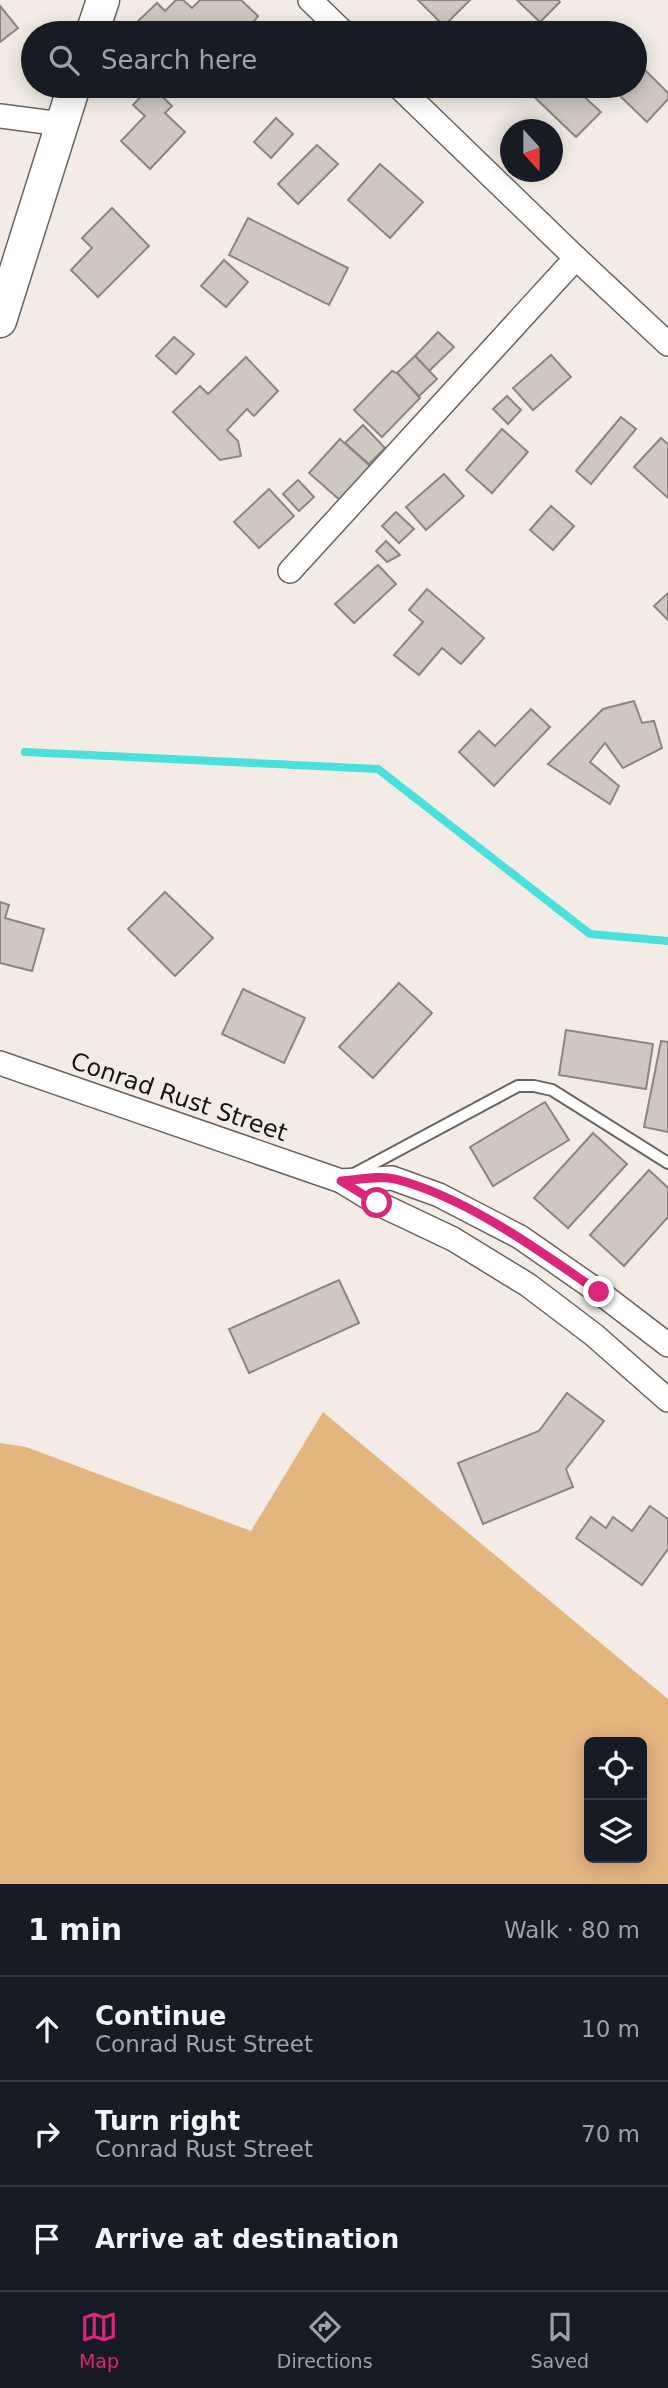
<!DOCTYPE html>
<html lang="en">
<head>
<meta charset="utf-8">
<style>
	:root { --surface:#171b24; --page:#242831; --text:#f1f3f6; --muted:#9ea1a6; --line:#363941; --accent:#db2777 }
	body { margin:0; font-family:"DejaVu Sans",sans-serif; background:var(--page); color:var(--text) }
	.controls { position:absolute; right:21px; bottom:21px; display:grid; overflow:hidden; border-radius:10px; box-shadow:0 4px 18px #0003 }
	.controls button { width:63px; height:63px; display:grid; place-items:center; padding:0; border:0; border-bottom:2px solid var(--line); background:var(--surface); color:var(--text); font:35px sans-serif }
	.compass { position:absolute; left:500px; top:119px; width:63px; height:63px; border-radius:50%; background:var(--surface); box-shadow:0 4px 18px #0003; rotate:159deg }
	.stop { position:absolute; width:21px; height:21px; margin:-16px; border:5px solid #db2777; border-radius:50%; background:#fff }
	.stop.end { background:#db2777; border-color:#fff; box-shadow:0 2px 7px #0008 }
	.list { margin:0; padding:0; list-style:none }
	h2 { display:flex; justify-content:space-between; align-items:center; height:91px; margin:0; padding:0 28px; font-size:30px }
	h2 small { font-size:23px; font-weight:400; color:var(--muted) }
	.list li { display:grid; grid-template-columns:46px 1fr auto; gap:21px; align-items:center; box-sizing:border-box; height:105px; padding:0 28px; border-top:2px solid var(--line) }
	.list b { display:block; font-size:26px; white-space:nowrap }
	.list p { margin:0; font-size:23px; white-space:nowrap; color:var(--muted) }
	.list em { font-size:23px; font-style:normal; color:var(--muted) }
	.icon { flex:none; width:38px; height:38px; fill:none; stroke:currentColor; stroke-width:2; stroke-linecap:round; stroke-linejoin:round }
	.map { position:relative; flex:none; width:668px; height:1884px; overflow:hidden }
	.search { position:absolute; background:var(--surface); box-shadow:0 4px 18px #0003; left:21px; right:21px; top:21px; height:77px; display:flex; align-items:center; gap:18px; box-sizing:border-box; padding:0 24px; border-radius:38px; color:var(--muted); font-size:26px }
	.sheet { height:406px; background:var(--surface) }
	nav { display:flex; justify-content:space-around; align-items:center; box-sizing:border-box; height:98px; border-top:2px solid var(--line); background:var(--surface); font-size:19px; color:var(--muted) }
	nav a { display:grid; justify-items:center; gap:4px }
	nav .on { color:var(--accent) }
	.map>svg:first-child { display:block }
	.green { fill:#e5b580; fill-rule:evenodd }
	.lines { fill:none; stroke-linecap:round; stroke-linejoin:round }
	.stream { stroke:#4ce0da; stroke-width:8 }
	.building { fill:#cec8c1; stroke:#8b867f; stroke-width:2 }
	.lane-casing { stroke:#69645e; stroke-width:14 }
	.street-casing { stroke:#69645e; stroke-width:26 }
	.secondary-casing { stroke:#69645e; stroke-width:35 }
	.lane { stroke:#fff; stroke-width:10 }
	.street { stroke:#fff; stroke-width:23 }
	.secondary { stroke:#fff; stroke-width:32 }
	.route { stroke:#db2777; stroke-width:9 }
	.labels { text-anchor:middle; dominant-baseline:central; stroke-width:6; stroke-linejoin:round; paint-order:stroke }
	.street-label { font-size:24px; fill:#181614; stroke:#f3ece6 }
</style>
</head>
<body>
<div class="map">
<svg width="668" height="1884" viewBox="0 0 668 1884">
	<rect width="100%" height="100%" fill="#f3ece6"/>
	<path class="green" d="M323,1412L668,1699V1884H0V1443L26,1447L251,1531ZM589,1742H642V1858H589Z"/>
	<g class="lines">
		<polyline class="stream" points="25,752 378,769 590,934 668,941"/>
	</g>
	<g class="building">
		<polygon points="176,0 183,0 192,8 200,0 241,0 258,16 245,33 146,33 136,23 157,3 165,11"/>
		<polygon points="418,0 470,0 444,26"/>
		<polygon points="517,0 558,0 560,2 540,22"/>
		<polygon points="0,6 18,28 0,42"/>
		<polygon points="587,26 594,33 580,33"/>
		<polygon points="645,70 668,93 668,99 647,122 620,96 629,86 635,86 635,80"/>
		<polygon points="151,86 172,106 165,113 185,132 150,169 121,141 145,116 133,105"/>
		<polygon points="529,86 584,86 579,92 601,112 576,137 526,89"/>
		<polygon points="276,118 293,134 271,158 254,142"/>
		<polygon points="317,145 338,164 298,204 278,184"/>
		<polygon points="380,164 423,202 390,238 348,200"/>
		<polygon points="112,208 149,246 98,297 71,270 92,248 82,238"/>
		<polygon points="248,218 348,268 329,305 229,255"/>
		<polygon points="224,260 248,282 226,307 201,286"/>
		<polygon points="438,332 454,347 429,371 415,356"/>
		<polygon points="174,337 194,354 176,374 156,356"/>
		<polygon points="551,355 571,377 533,410 513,388"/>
		<polygon points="415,356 437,379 419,396 397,373"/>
		<polygon points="246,357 278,391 254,416 247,409 227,430 238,441 241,456 220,460 173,412 200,386 208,394"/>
		<polygon points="392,371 397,373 420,398 382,437 354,410"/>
		<polygon points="507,396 521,410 508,424 493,409"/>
		<polygon points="621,417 636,429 591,484 576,471"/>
		<polygon points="363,425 385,448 369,464 345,443"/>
		<polygon points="502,429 528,452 492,493 466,470"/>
		<polygon points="661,438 668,444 668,498 634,467"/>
		<polygon points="340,439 371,467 341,501 309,473"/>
		<polygon points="444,474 464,496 426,530 406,507"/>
		<polygon points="298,480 314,497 299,511 283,494"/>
		<polygon points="269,489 294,516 259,548 234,522"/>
		<polygon points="551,506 574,526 553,550 530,530"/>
		<polygon points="396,512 414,529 399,543 382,526"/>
		<polygon points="386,541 400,555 387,562 376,551"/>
		<polygon points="378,565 396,584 354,623 335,604"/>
		<polygon points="427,589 484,638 461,664 442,648 419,675 394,655 423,622 409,610"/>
		<polygon points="668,593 668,620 654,606"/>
		<polygon points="634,701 642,723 654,721 662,748 623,768 605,743 590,762 619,786 610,804 548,764 603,709"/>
		<polygon points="531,709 550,727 494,786 459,752 479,731 495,746"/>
		<polygon points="165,892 213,938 175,976 128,929"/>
		<polygon points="0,902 9,905 5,918 44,929 32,971 0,963"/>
		<polygon points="399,983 432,1013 373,1078 339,1047"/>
		<polygon points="243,989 305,1018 284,1063 222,1034"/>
		<polygon points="566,1030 653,1044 646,1089 559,1075"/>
		<polygon points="661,1041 668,1042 668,1132 644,1127"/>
		<polygon points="545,1102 569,1140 493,1186 470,1147"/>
		<polygon points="593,1133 627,1164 568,1228 534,1198"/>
		<polygon points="649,1170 668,1188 668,1217 624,1266 590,1235"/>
		<polygon points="339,1280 359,1323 249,1373 229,1329"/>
		<polygon points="567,1393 604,1421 566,1469 573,1487 483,1524 458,1463 539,1431"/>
		<polygon points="650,1506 668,1519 668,1549 642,1585 576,1538 591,1517 606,1528 613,1517 632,1531"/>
	</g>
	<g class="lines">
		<g class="lane-casing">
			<polyline id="lane" points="354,1174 518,1086 534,1086 552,1090 668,1163"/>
		</g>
		<g class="street-casing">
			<g id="street">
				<polyline points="310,0 344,33"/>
				<polyline points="398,86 576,258 668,344"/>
				<polyline points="0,116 61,124"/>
				<polyline points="290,571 576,258"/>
				<polyline points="0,1063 341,1181 377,1203 453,1239 528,1285 594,1335 668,1400"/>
				<polyline points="341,1181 392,1178 439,1195 520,1237 599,1292 668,1345"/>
			</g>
		</g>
		<g class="secondary-casing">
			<g id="secondary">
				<polyline points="92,33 103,0"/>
				<polyline points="0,321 74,86"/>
			</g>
		</g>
		<use href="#lane" class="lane"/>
		<use href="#street" class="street"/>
		<use href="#secondary" class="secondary"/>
	</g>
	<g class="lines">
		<path class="route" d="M377,1203L341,1181C357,1180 379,1175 395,1179C466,1197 540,1251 599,1292"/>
	</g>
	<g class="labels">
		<g class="street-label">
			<text transform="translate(179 1097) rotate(19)">Conrad Rust Street</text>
		</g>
	</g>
</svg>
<div class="controls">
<button><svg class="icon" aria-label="locate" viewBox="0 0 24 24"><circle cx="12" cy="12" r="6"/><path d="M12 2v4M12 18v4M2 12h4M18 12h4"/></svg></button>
<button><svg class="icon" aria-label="layers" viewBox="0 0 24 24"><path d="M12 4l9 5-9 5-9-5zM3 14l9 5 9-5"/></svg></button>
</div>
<svg class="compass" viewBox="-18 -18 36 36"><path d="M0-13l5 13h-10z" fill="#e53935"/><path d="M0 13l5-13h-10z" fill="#9ea1a6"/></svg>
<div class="stop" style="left:377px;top:1203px"></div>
<div class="stop end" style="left:599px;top:1292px"></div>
<div class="search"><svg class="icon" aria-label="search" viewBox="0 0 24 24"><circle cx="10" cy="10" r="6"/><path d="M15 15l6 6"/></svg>Search here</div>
</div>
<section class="sheet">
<h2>1 min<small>Walk · 80 m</small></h2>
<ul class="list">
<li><svg class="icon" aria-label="ahead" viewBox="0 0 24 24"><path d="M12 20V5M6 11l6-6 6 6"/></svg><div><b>Continue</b><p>Conrad Rust Street</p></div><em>10 m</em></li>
<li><svg class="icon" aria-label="right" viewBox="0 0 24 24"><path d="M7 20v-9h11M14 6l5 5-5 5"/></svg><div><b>Turn right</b><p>Conrad Rust Street</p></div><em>70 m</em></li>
<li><svg class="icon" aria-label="arrive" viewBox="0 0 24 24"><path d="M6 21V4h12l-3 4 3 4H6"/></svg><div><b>Arrive at destination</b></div></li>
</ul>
</section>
<nav>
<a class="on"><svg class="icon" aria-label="map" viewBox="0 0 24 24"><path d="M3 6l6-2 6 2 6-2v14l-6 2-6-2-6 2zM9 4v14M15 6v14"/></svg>Map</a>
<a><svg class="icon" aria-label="directions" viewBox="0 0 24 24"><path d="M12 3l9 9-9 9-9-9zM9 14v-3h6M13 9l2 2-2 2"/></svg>Directions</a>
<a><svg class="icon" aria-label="saved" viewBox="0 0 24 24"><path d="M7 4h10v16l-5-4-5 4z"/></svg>Saved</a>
</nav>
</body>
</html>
